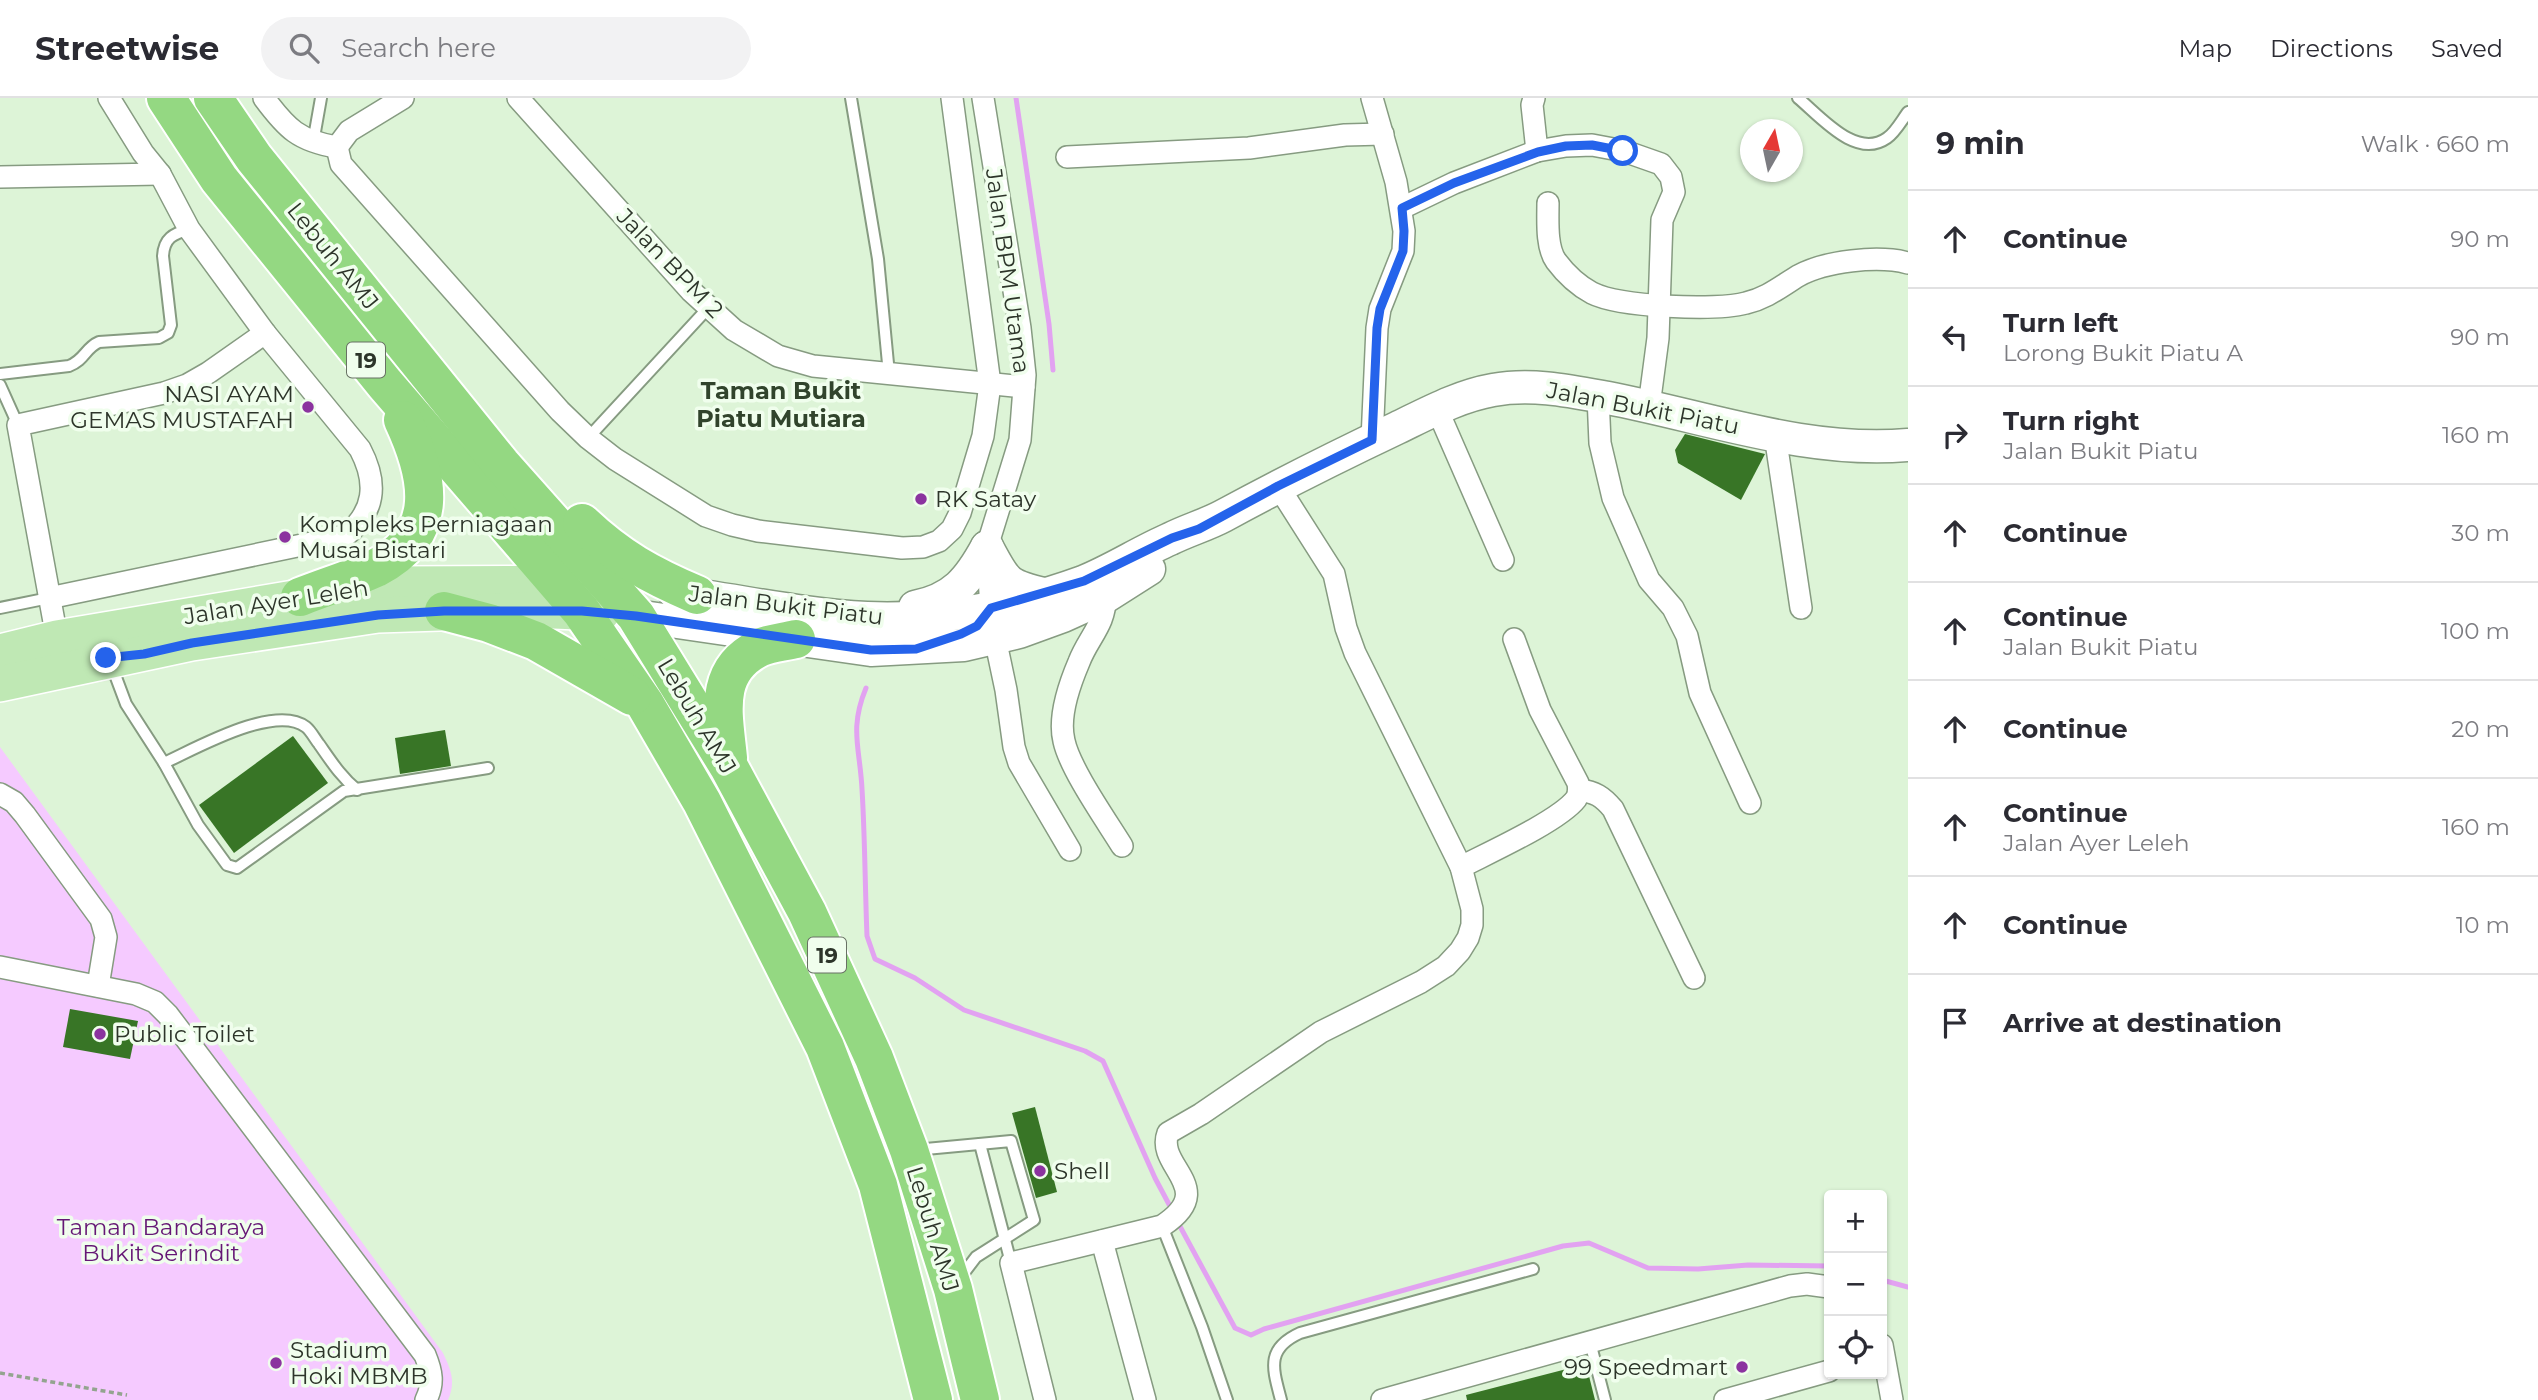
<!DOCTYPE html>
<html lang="en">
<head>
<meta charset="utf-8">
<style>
	:root { --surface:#fff; --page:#f2f2f3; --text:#2b2b33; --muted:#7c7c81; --line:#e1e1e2 }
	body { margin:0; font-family:Montserrat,sans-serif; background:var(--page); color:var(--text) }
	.controls { position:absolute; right:21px; bottom:21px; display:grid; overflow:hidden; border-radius:7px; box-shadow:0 2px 5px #0004 }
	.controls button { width:63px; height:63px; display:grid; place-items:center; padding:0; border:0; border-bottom:2px solid var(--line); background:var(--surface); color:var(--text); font:35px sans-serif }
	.compass { position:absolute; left:1740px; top:21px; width:63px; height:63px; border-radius:50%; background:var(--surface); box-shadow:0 2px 5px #0004; rotate:9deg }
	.stop { position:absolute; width:21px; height:21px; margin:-16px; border:5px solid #2563eb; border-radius:50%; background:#fff }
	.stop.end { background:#2563eb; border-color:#fff; box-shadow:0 2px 7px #0008 }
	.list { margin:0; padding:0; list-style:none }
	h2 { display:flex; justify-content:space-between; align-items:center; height:91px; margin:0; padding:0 28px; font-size:30px }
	h2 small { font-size:23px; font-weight:400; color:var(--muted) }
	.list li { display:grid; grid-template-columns:46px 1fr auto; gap:21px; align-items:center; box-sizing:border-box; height:98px; padding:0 28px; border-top:2px solid var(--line) }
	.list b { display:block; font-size:26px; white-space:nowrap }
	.list p { margin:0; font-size:23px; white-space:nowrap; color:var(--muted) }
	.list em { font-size:23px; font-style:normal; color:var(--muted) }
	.icon { flex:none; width:38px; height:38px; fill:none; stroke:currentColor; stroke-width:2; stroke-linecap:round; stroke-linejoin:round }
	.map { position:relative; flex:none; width:1908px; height:1302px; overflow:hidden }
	header { display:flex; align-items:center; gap:42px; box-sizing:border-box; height:98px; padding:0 35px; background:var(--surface); border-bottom:2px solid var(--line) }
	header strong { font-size:33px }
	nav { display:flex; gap:38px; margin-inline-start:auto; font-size:24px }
	.search { width:490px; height:63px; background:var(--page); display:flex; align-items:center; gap:18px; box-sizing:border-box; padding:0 24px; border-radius:38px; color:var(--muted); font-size:26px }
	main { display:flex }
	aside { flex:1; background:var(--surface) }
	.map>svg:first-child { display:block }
	.green { fill:#f5caff }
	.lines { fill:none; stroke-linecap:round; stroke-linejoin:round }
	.stream { stroke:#e2a2f1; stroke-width:5 }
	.building { fill:#387526 }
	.lane-casing { stroke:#869b81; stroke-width:14 }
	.street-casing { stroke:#869b81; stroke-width:24 }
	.secondary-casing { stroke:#869b81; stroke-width:35 }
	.primary-casing { stroke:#fff; stroke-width:38 }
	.highway-casing { stroke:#fff; stroke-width:42 }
	.path { stroke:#93a48f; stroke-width:3.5; stroke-dasharray:5 3.5; stroke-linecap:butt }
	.lane { stroke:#fff; stroke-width:10 }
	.street { stroke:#fff; stroke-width:21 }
	.secondary { stroke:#fff; stroke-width:32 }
	.primary { stroke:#bfe8b4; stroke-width:35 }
	.highway { stroke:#94d882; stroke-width:38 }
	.route { stroke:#2563eb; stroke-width:9 }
	.poi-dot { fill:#8b339f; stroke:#f0feed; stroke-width:2.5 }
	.labels { text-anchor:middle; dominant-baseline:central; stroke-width:7; stroke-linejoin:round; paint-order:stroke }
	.shield { fill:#f0feed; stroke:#687164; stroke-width:2 }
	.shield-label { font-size:21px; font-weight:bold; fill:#2d352a }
	.street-label { font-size:23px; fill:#2d352a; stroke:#f0feed }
	.poi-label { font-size:23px; fill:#2d352a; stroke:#f0feed; text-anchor:start }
	.park-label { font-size:23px; fill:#651775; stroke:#f0feed }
	.neighbourhood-label { font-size:24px; font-weight:bold; fill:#31442c; stroke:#f0feed }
</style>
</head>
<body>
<header>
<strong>Streetwise</strong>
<div class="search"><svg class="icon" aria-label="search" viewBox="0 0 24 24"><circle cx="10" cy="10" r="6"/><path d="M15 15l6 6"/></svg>Search here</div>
<nav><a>Map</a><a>Directions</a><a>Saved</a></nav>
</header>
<main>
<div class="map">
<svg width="1908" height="1302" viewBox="0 0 1908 1302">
	<rect width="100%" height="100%" fill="#ddf4d7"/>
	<path class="green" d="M0,649L443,1255C451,1272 456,1284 448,1302H0Z"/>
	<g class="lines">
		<g class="stream">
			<polyline points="1016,0 1049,226 1053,272"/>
			<path d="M866,590C849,631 860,650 862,691C865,740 865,789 867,838L875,861L915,880L964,912L1085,953L1103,963L1155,1080L1172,1112"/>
			<polyline points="1176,1121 1235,1230 1251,1237 1264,1231 1563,1148 1589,1145 1648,1170 1698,1171 1748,1167 1829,1168"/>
			<polyline points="1882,1182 1908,1189"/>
		</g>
	</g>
	<g class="building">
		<polygon points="1685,336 1765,356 1741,402 1678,365 1675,352"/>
		<polygon points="445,632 451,668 400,676 395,640"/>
		<polygon points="293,638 328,685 234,755 199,707"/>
		<polygon points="70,911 138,923 130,961 63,949"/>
		<polygon points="1035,1009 1057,1094 1036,1100 1012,1015"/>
		<polygon points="1586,1266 1595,1302 1467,1302 1466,1297"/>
	</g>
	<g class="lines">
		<g class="lane-casing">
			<g id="lane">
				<polyline points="851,0 878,161 889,276"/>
				<path d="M1798,0C1820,18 1856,62 1887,40C1895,35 1902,22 1908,14"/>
				<polyline points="313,45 321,0"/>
				<path d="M0,276L69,268C85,262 85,250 99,244L159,240L168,235L171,227L163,158C164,140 173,136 189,131"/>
				<polyline points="0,287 18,327"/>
				<polyline points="588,340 709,209"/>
				<polyline points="0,510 49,500"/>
				<polyline points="111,566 126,606 164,665 198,727 227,767 237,770 344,693 488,670"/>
				<path d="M164,665C195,651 275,605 306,629C311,633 315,641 319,646C331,663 341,679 357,692"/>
				<polyline points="980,1046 1011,1165"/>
				<polyline points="915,1052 1011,1043 1034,1122 976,1159 960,1180"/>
				<polyline points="1162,1128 1202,1229 1227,1302"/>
				<polyline points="1590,1244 1605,1302"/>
				<path d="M1281,1302C1273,1271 1265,1251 1300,1235L1533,1171"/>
			</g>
		</g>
		<g class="street-casing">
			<g id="street">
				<path d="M264,0C287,31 299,43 337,49"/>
				<polyline points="518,0 691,193 734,232 778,258 813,268 1024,289"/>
				<polyline points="983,0 1020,230 1025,277 1020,342 987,449 991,510"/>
				<polyline points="1534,0 1532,7 1537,53"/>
				<polyline points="337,49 341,66 560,313 588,340 615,361 706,418 732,427 758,433 902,450 923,449 939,443 952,431 960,415 983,338 990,286 952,0"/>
				<polyline points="337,49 349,33 403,0"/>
				<polyline points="1067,59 1249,50 1345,37 1383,36"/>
				<polyline points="0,79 160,76"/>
				<path d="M1548,105C1548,122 1546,149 1556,163C1565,175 1579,188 1592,195C1620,209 1716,213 1746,205C1767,200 1780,189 1798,178C1825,163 1878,157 1908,165"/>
				<polyline points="1402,110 1454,85 1537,53 1566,48 1592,47 1624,53 1661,66 1671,79 1674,94 1662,122 1658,240 1649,308"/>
				<polyline points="1598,298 1600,345 1613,400 1649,482 1673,510 1687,538 1700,595 1750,705"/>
				<polyline points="1437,311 1503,462"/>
				<polyline points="1775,337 1801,510"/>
				<polyline points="1372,342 1377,230 1380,211 1403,153 1404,133 1396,84 1372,0"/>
				<path d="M1105,499C1106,526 1088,540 1079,564C1070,585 1058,619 1064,643C1070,671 1106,722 1122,748"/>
				<path d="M49,500L345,438C375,414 378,385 360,351L265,235L189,131L160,76L143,55L109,0"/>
				<polyline points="57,540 18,327 164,295 187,287 208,275 265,235"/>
				<polyline points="995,540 1006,592 1014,649 1019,665 1070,752"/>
				<path d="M1579,692C1595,694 1602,698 1613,711L1694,880"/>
				<polyline points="0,696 14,704 25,717 101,821 106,839 98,888"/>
				<path d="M1461,769C1488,755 1559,723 1576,701C1579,696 1579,691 1578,685L1540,612L1514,541"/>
				<path d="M0,869L136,896L155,904L168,917L425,1257C432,1274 434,1285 426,1302"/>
				<polyline points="1102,1143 1145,1302"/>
				<polyline points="1882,1247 1892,1302"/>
				<path d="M1045,1302L1011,1165L1162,1128C1220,1090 1155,1069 1168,1035L1201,1016L1321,934L1421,884L1446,868L1460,853L1468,840L1472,827V811L1461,769L1355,555L1346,530L1334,476L1278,388"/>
				<polyline points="1382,1302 1790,1188 1807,1186 1829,1189"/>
				<polyline points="1725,1302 1829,1273"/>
			</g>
		</g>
		<g class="secondary-casing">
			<g id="secondary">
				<path d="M987,449C1006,484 1005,487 1044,496"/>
				<path d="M674,494C738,502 802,517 867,520C940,523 1014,509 1083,484C1113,472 1140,454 1170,441C1188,432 1206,427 1223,418C1280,387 1338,358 1397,330C1428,315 1459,298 1493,292C1532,285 1570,293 1608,300C1707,319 1807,356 1908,347"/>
				<path d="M915,509C954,501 969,482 987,449"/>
				<polyline points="636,518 871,552 964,547 1019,534 1063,518 1105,499 1149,471"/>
			</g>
		</g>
		<g class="primary-casing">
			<g id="primary">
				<polyline points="0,554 57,540 300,499 397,486 579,485"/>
				<polyline points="0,586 192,545 378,517 530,512 602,515"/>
			</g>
		</g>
		<g class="highway-casing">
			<g id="highway">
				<polyline points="166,0 219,81 385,286 581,513 645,606 702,704 825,949 878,1087 933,1302"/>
				<polyline points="213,0 254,60 501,366 636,518 729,669 807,814 874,960 909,1052 953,1191 980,1302"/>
				<path d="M582,425C619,460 650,477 697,497"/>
				<path d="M300,499C325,489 352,481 376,470C442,436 429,378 403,322"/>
				<polyline points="444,513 489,525 536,543 632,598"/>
				<path d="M728,660C724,618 712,573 759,550C769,545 784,544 796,541"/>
			</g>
		</g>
		<polyline class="path" points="0,1275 127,1297"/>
		<use href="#lane" class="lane"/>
		<use href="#street" class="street"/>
		<use href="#secondary" class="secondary"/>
		<use href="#primary" class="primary"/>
		<use href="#highway" class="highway"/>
	</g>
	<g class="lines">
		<polyline class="route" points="106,560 144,556 192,545 378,517 444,513 582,513 636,518 871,552 916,551 961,536 977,528 991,510 1084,483 1172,440 1199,431 1278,388 1372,342 1377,230 1380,211 1403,153 1404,133 1402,110 1454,85 1538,54 1566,48 1592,47 1623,53"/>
	</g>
	<g class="poi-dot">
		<circle cx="308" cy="309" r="7"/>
		<circle cx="921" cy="401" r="7"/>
		<circle cx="285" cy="439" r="7"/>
		<circle cx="100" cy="936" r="7"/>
		<circle cx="1040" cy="1073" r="7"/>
		<circle cx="276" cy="1265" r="7"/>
		<circle cx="1742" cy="1269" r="7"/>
	</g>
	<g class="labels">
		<g class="shield">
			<rect x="347" y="244.5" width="38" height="35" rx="5"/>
			<rect x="808" y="839.5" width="38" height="35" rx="5"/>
		</g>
		<g class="shield-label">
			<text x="366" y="262">19</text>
			<text x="827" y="857">19</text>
		</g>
		<g class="street-label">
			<text transform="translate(333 158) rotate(51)">Lebuh AMJ</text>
			<text transform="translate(670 165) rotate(46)">Jalan BPM 2</text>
			<text transform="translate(1008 173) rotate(82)">Jalan BPM Utama</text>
			<text transform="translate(1643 310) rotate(11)">Jalan Bukit Piatu</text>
			<text transform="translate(276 504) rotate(-9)">Jalan Ayer Leleh</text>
			<text transform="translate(786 507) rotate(7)">Jalan Bukit Piatu</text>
			<text transform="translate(697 618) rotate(59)">Lebuh AMJ</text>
			<text transform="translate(933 1131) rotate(73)">Lebuh AMJ</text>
		</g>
		<g class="poi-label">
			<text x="294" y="296" text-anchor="end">NASI AYAM<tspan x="294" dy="26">GEMAS MUSTAFAH</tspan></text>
			<text x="935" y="401">RK Satay</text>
			<text x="299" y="426">Kompleks Perniagaan<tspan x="299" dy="26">Musai Bistari</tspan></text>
			<text x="114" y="936">Public Toilet</text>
			<text x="1054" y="1073">Shell</text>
			<text x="290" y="1252">Stadium<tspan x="290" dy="26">Hoki MBMB</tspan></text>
			<text x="1728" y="1269" text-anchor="end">99 Speedmart</text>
		</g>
		<g class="park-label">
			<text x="161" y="1129">Taman Bandaraya<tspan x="161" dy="26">Bukit Serindit</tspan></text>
		</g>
		<g class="neighbourhood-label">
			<text x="781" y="292">Taman Bukit<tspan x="781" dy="28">Piatu Mutiara</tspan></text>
		</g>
	</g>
</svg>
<div class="controls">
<button>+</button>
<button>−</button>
<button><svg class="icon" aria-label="locate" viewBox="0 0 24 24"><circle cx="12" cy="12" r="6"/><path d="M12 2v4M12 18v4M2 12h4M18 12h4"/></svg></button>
</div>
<svg class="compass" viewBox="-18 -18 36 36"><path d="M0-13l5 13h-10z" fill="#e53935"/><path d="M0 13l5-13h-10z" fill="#7c7c81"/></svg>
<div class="stop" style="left:1623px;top:53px"></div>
<div class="stop end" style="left:106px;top:560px"></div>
</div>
<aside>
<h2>9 min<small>Walk · 660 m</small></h2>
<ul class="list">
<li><svg class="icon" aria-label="ahead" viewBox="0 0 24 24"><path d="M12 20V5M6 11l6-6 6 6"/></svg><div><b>Continue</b></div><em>90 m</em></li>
<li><svg class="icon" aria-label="left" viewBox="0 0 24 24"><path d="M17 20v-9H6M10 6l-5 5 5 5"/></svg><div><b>Turn left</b><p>Lorong Bukit Piatu A</p></div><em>90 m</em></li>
<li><svg class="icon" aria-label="right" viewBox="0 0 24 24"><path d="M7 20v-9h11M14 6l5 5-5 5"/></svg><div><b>Turn right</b><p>Jalan Bukit Piatu</p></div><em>160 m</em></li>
<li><svg class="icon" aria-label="ahead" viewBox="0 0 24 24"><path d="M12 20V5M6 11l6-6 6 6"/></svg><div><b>Continue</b></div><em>30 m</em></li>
<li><svg class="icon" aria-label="ahead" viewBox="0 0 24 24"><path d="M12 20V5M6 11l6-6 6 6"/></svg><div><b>Continue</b><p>Jalan Bukit Piatu</p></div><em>100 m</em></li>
<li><svg class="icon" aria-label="ahead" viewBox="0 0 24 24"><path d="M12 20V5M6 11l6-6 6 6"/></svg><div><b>Continue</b></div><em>20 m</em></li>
<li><svg class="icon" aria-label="ahead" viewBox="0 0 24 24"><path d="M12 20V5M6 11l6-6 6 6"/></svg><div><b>Continue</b><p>Jalan Ayer Leleh</p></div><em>160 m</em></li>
<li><svg class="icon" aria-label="ahead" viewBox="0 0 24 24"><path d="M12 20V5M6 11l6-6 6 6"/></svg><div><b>Continue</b></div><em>10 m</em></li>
<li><svg class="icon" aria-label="arrive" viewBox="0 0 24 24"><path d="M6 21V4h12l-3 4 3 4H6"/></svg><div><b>Arrive at destination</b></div></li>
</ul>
</aside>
</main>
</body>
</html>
